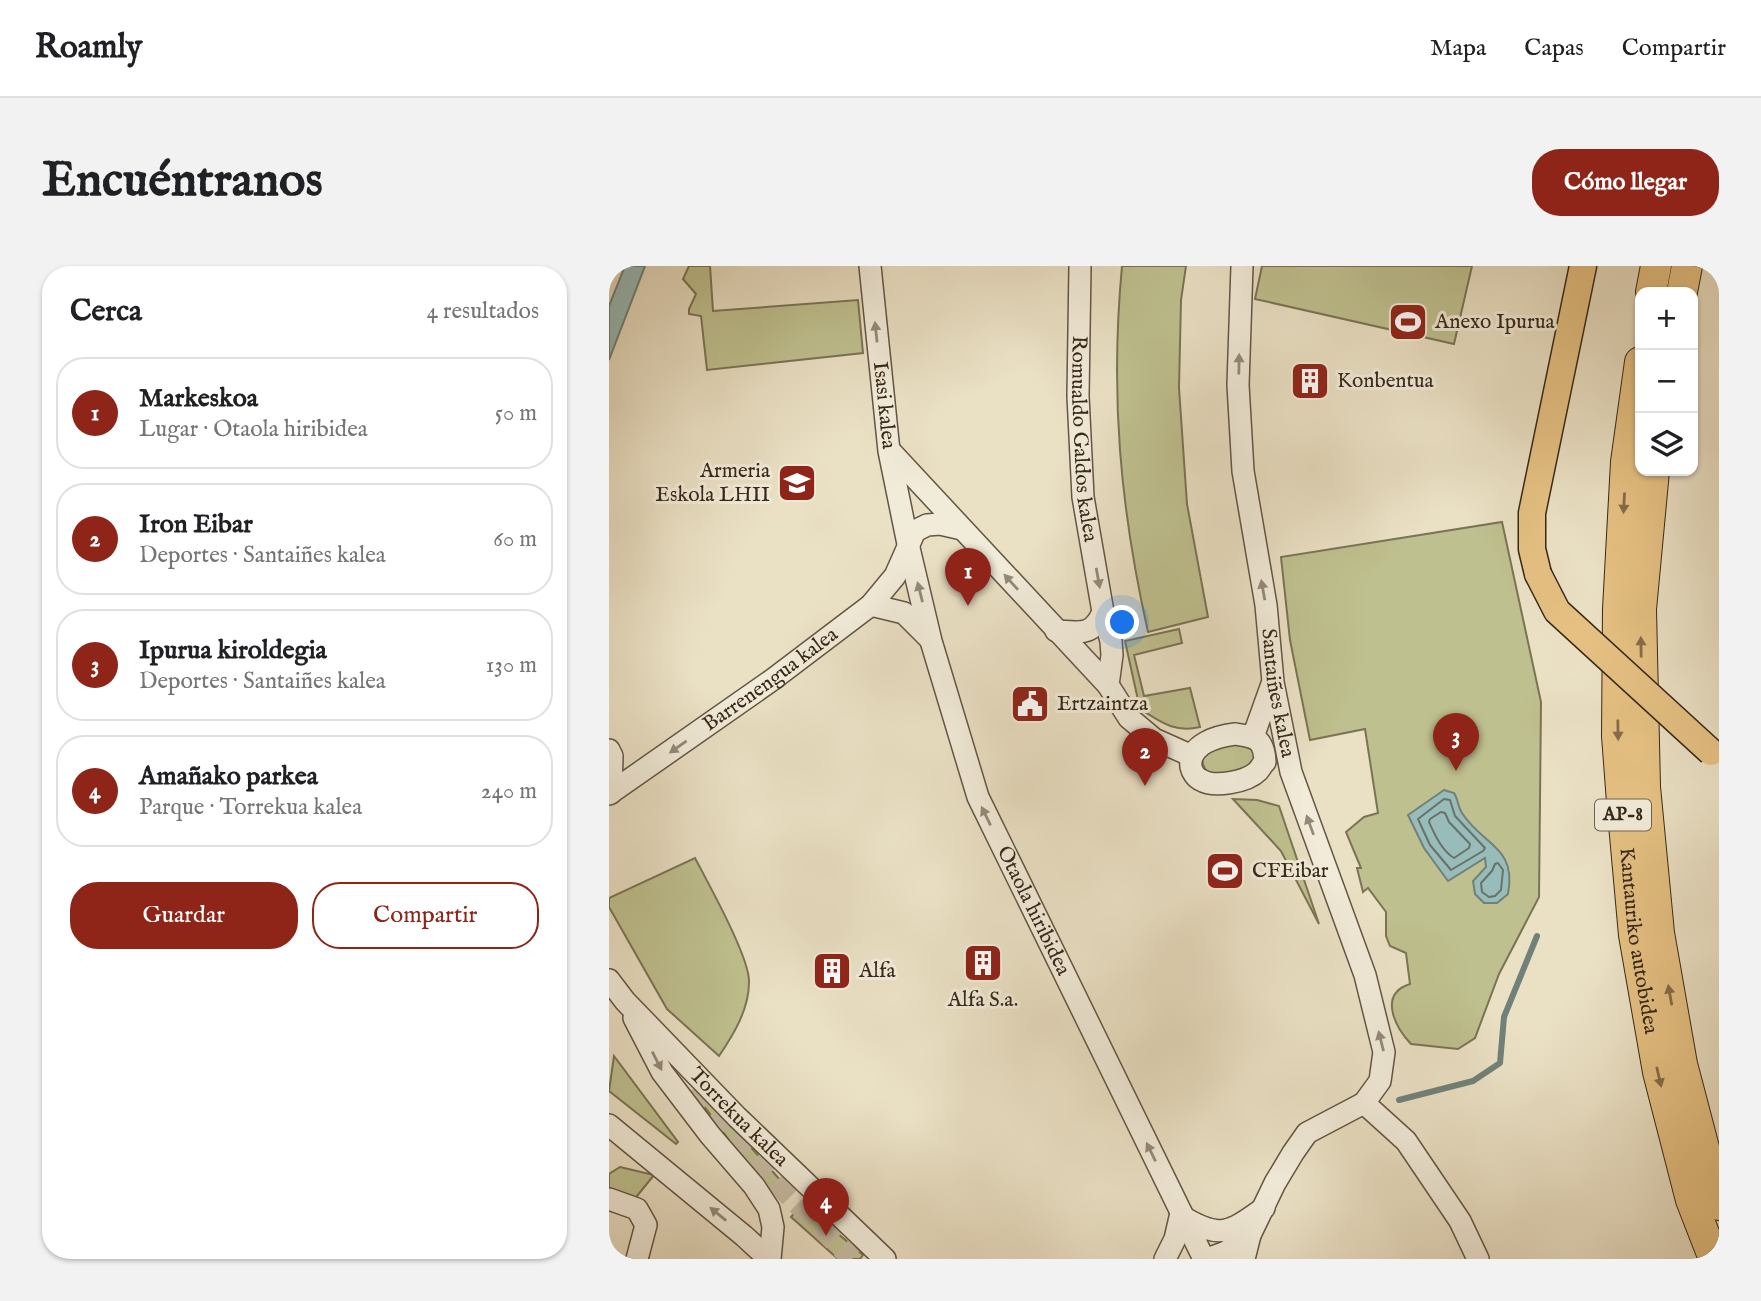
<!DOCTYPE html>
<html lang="es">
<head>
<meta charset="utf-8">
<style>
	:root { --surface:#fff; --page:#f2f2f2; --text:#202124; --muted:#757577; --line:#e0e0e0; --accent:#8f2418 }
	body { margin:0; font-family:"IM FELL English",serif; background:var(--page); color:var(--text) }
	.controls { position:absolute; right:21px; top:21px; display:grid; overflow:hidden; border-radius:14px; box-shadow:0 2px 5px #0004 }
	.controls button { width:63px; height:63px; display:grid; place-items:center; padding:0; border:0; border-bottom:2px solid var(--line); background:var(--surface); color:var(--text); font:35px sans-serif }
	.you { position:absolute; left:514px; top:357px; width:24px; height:24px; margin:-18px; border:5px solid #fff; border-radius:50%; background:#1a73e8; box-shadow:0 0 0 10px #1a73e833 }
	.badge { display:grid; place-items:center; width:46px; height:46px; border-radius:50%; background:var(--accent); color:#fff; font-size:23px; font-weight:700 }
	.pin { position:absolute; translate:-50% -58px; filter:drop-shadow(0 2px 4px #0008) }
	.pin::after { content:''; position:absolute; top:37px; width:24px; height:21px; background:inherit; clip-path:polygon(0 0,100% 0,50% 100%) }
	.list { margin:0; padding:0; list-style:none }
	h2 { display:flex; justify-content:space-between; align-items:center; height:91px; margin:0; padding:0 28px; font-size:30px }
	h2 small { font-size:23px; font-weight:400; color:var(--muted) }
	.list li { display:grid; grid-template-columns:46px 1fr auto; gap:21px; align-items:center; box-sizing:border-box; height:112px; margin:0 14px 14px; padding:0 14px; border:2px solid var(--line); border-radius:28px }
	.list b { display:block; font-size:26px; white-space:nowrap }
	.list p { margin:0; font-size:23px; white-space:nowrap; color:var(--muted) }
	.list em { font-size:23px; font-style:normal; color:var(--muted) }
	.actions { display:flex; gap:14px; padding:21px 28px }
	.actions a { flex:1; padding:16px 0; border:2px solid var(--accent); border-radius:28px; text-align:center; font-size:24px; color:var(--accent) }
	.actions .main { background:var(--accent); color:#fff }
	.icon { flex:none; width:38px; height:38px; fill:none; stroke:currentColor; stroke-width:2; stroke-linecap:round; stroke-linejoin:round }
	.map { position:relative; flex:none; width:1110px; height:993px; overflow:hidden; border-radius:28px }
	header { display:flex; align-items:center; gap:42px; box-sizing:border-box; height:98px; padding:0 35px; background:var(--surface); border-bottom:2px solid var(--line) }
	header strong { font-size:33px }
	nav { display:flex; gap:38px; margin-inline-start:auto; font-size:24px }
	.intro { display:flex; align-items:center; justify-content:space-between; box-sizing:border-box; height:168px; padding:0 42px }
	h1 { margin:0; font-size:49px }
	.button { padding:18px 32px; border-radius:28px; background:var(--accent); color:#fff; font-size:24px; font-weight:700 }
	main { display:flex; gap:42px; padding:0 42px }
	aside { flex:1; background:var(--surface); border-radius:28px; box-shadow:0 2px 5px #0004 }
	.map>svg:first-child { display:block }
	.green { fill:#bfc08f; stroke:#7b7454; stroke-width:2 }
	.water { fill:#98bcb9; stroke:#718179; stroke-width:2 }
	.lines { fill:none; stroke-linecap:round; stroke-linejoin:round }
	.shore { stroke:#687269; stroke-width:2 }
	.stream { stroke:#718179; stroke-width:6 }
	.minor-tunnel { stroke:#c6bba2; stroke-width:21; stroke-dasharray:21 10; stroke-linecap:butt }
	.minor-casing { stroke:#645644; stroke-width:24 }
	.major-casing { stroke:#372819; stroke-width:29 }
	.highway-casing { stroke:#372819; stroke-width:32 }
	.minor { stroke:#f1ebd9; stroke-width:21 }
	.major { stroke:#e5c082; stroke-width:26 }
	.highway { stroke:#e5c082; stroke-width:30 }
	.major-bridge-casing { stroke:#372819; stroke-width:29; stroke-linecap:butt }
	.major-bridge { stroke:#e5c082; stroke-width:26 }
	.oneway { fill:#948a79 }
	.oneway2 { fill:#856c48 }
	.labels { text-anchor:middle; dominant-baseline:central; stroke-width:6; stroke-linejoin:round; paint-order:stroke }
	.shield { fill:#f1ebd9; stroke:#6f6253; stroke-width:2 }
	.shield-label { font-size:19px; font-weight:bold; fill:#372819 }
	.poi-label { font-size:21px; fill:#372819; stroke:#f1ebd9; text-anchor:start }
	.street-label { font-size:21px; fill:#372819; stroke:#f1ebd9 }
</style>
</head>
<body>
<header>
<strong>Roamly</strong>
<nav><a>Mapa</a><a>Capas</a><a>Compartir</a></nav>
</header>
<div class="intro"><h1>Encuéntranos</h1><a class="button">Cómo llegar</a></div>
<main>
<aside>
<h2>Cerca<small>4 resultados</small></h2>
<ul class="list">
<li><span class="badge">1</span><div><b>Markeskoa</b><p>Lugar · Otaola hiribidea</p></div><em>50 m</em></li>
<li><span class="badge">2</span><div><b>Iron Eibar</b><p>Deportes · Santaiñes kalea</p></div><em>60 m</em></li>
<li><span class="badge">3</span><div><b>Ipurua kiroldegia</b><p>Deportes · Santaiñes kalea</p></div><em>130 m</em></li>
<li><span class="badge">4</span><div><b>Amañako parkea</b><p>Parque · Torrekua kalea</p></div><em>240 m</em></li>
</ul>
<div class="actions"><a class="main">Guardar</a><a>Compartir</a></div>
</aside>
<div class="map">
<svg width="1110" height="993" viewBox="0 0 1110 993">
	<rect width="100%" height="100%" fill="#eae0c4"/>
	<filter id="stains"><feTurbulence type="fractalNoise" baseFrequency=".00286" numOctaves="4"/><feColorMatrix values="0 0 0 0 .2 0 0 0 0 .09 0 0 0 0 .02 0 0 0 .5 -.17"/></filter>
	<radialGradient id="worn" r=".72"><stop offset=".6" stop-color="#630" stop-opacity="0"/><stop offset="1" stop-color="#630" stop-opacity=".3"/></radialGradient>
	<g class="green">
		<polygon points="80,0 101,0 104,45 249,34 254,87 98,104 92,50 80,48 80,43 87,28 74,13"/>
		<path d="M513,0H577L572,34L570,122L578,238L599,351L539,366C511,241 501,128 513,0Z"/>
		<polygon points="653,0 863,0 845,78 646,33"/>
		<path d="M893,256L932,436L930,631L890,708L866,772L849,783L802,778C786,761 769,728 801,718L797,687L781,680L777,670V646L759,622L754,626L748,602H752L737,566L755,551L769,547L756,463L701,474L681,374L672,291Z"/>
		<path d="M570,363L573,377L525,389L535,430L581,422L591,461C565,467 552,456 531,443L516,375Z"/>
		<path d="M634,477L646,485L645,498L622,508L599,507C579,482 619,479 634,477Z"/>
		<polygon points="624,533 648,534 670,540 710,658 672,585"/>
		<path d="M86,592C99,617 141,692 140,716C140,743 125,768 110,790L58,743L0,641V632Z"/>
		<polygon points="5,790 69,876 67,878 0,825"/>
		<polygon points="86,819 173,916 160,929 87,829"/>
		<polygon points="11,901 45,909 24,935 0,925 0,908"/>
		<polygon points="194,938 254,989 251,993 229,993 182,951"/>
	</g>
	<g class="water">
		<polygon points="16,0 36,0 0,94 0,40"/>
		<path d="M835,524L845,527C849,533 849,541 853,547C874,580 908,580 899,628L888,637H875L866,628L864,615L877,601L876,592L839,615L815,582L799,549Z"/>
	</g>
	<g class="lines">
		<g class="shore">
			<polygon points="835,533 841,534 846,550 876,582 874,585 842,604 821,579 809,553"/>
			<path d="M832,546L836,547L840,556L861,578L860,582L845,592C833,585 826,569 820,556L821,553Z"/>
			<polygon points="889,597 894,604 892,624 886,630 880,631 873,626 872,617 883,605 886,598"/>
		</g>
		<polyline class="stream" points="790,834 864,815 891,797 895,751 928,670"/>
		<polyline class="minor-tunnel" points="79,828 243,993"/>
		<g class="minor-casing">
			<g id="minor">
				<path id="s1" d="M261,0L280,185L299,278L322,375L369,531L595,993"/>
				<path id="s2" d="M471,0L469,130L474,231L494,346L502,375L503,389L499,419"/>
				<path id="s3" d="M633,0L629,119L634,205L657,339L664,416L682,506L756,709L775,786L771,815L755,837L698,867L684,887L666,917L641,969L635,993"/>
				<polyline points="282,186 499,419 520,452 545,473 583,490"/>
				<polyline points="262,339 295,347 321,373"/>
				<path d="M447,365C471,366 483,371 494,346"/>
				<path d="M626,468C646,471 655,472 656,496C655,496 650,504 649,505C638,516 605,522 592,514C587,512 583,506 582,501C579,478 609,470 626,468Z"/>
				<polyline points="644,471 663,418"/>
				<polyline points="0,484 3,490 2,527"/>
				<path id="s4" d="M0,528L163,414L262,339L286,310L306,265L318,259L331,258L353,263"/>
				<path id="s5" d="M0,714L16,735L128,851L276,993"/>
				<polyline points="25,752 53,806 101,869 145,920 160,943 164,961 161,993"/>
				<polyline points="755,837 797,875 851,955 869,993"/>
				<polyline points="0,859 135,970 160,993"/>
				<polyline points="0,933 28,943 37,959 28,993"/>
				<path d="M574,951C612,974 621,966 655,942"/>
				<polyline points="556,993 566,973 572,947"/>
				<polyline points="598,993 617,986 641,969"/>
			</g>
		</g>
		<g class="major-casing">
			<polyline id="major" points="929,308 923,283 923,247 974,0"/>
		</g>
		<g class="highway-casing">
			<g id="highway">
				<polyline points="1042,26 1047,0"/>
				<polyline points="1073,26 1078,0"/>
				<path id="s6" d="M1031,96L1017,196L1009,343L1008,470L1013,536L1025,669L1049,806L1082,934L1105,993"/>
				<polyline points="1045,205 1032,343 1036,521 1050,667 1073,798 1110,939"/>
			</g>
		</g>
		<use href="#minor" class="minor"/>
		<use href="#major" class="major"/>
		<use href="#highway" class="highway"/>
		<g class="major-bridge-casing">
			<polyline id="major-bridge" points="929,308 948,345 1102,486"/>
		</g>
		<use href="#major-bridge" class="major-bridge"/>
	</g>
	<defs><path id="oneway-solid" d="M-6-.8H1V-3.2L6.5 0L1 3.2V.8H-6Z" transform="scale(1.75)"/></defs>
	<g class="oneway">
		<use href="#oneway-solid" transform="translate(267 66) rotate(-96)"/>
		<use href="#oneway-solid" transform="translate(630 98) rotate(-89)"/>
		<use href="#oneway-solid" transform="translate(489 312) rotate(80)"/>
		<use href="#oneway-solid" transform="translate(402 316) rotate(-132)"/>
		<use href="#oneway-solid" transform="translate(654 324) rotate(-100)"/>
		<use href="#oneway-solid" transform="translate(311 326) rotate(-104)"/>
		<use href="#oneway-solid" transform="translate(69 481) rotate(145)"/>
		<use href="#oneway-solid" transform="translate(377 550) rotate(-116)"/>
		<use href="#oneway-solid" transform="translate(701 559) rotate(-110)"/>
		<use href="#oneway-solid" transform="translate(772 775) rotate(-104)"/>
		<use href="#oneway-solid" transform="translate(48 795) rotate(63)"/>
		<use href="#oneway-solid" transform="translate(542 886) rotate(-116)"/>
		<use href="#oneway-solid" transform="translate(109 948) rotate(-141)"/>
	</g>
	<g class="oneway2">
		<use href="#oneway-solid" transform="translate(1015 237) rotate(93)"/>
		<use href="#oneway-solid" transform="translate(1032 381) rotate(-91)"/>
		<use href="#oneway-solid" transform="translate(1009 464) rotate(89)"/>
		<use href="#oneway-solid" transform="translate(1061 729) rotate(-100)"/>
		<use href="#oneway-solid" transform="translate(1050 811) rotate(77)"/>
	</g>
	<defs>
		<g id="stadium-square" transform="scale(2.0125)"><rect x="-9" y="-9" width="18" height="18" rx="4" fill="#8f2418" stroke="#f1ebd9"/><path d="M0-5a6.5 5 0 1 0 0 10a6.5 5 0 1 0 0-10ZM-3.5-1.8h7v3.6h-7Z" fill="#fff"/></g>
		<g id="building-square" transform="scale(2.0125)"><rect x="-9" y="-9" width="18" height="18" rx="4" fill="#8f2418" stroke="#f1ebd9"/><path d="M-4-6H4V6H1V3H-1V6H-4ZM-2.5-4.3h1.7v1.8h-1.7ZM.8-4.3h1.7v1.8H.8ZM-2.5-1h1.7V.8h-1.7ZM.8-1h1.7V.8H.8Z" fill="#fff"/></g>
		<g id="school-square" transform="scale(2.0125)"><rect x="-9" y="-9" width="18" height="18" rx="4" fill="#8f2418" stroke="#f1ebd9"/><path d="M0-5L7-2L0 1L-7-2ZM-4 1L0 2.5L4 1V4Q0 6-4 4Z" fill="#fff"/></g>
		<g id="civic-square" transform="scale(2.0125)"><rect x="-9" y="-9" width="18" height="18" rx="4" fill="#8f2418" stroke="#f1ebd9"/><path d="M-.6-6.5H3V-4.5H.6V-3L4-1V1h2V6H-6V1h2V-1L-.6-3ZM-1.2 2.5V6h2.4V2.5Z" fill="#fff"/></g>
	</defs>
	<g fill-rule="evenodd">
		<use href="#stadium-square" x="799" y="56"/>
		<use href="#building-square" x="701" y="115"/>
		<use href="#school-square" x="188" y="217"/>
		<use href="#civic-square" x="421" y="438"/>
		<use href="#stadium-square" x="616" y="605"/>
		<use href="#building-square" x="374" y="697"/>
		<use href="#building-square" x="223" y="705"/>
	</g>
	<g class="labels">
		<rect class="shield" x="986" y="533.5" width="56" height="31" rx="5"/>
		<g class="shield-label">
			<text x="1014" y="549">AP-8</text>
		</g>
		<g class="poi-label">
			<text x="826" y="56">Anexo Ipurua</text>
			<text x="728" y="115">Konbentua</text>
			<text x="161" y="205" text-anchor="end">Armeria<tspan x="161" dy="24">Eskola LHII</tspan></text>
			<text x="448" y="438">Ertzaintza</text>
			<text x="643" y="605">CFEibar</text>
			<text x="250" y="705">Alfa</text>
			<text x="374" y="734" text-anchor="middle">Alfa S.a.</text>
		</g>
		<g class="street-label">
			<text stroke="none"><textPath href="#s1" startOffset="140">Isasi kalea</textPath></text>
			<text stroke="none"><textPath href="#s2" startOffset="173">Romualdo Galdos kalea</textPath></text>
			<text stroke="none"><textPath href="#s4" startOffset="198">Barrenengua kalea</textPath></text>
			<text stroke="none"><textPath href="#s3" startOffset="430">Santaiñes kalea</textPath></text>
			<text stroke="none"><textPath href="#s1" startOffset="670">Otaola hiribidea</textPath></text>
			<text stroke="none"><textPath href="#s6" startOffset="581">Kantauriko autobidea</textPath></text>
			<text stroke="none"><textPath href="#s5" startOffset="189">Torrekua kalea</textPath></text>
		</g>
	</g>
	<rect width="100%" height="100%" filter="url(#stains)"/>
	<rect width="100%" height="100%" fill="url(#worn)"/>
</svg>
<div class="controls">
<button>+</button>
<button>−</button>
<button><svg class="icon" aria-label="layers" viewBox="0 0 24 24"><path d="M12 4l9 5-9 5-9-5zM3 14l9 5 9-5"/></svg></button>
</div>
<div class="you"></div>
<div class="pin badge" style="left:359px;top:340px">1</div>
<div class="pin badge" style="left:536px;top:520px">2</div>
<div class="pin badge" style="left:847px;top:505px">3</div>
<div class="pin badge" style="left:217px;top:970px">4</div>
</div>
</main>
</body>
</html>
